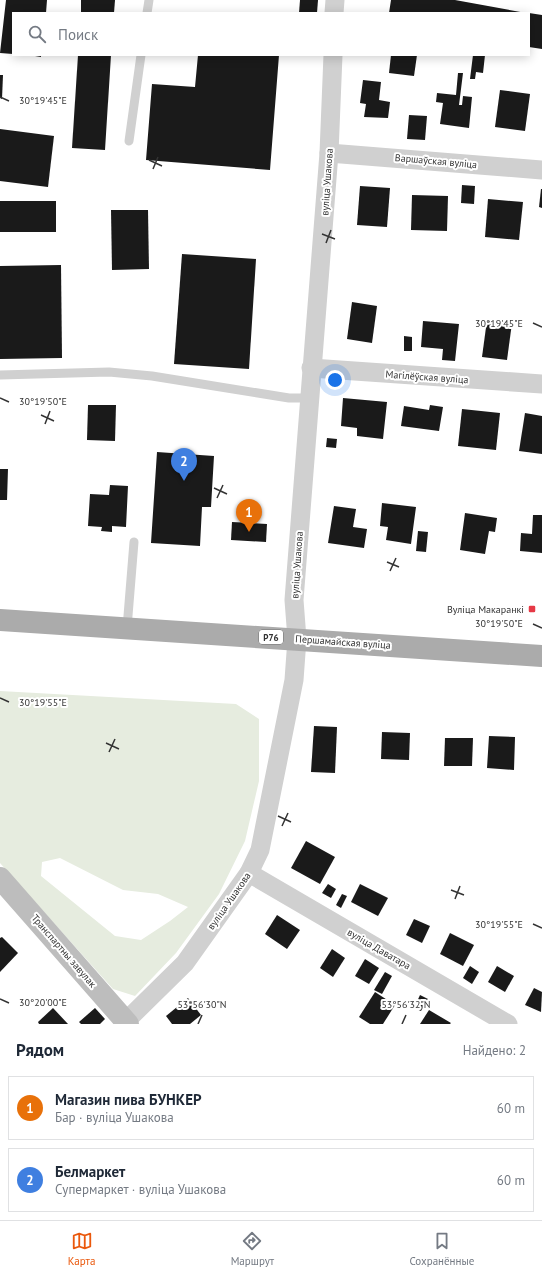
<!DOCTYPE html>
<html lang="ru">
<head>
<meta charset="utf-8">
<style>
	:root { --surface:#fff; --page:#f6f6f7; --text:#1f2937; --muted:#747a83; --line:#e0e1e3; --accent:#ea580c }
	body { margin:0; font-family:"PT Sans",sans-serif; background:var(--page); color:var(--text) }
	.you { position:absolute; left:335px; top:380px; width:14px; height:14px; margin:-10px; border:3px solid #fff; border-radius:50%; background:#1a73e8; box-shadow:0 0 0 6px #1a73e833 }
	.badge { display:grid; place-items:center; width:26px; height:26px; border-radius:50%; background:var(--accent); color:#fff; font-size:13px; font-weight:700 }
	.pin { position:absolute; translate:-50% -33px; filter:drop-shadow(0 1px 2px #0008) }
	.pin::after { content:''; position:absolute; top:21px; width:14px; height:12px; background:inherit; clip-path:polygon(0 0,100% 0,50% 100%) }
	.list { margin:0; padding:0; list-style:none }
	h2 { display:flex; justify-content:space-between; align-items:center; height:52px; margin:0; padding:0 16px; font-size:17px }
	h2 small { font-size:13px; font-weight:400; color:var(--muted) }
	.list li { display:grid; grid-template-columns:26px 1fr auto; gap:12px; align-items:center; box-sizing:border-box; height:64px; margin:0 8px 8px; padding:0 8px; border:1px solid var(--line); border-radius:0px }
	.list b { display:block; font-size:15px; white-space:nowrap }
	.list p { margin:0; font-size:13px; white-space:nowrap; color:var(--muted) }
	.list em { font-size:13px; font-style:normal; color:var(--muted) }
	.icon { flex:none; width:22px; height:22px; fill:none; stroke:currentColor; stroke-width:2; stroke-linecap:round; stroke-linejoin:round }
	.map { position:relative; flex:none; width:542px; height:1024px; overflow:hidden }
	.search { position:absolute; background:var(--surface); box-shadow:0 2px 10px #0003; left:12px; right:12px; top:12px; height:44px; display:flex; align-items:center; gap:10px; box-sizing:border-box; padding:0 14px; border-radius:0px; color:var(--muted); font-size:15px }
	.sheet { height:196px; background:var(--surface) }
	nav { display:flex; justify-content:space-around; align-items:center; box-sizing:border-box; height:56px; border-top:1px solid var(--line); background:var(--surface); font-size:11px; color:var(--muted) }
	nav a { display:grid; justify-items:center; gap:2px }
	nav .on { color:var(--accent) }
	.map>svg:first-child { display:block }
	.green { fill:#e6ecdf; fill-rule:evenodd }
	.building { fill:#1a1a1a }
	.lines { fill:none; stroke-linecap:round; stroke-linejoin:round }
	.service { stroke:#d0d0d0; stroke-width:9 }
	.minor { stroke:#d0d0d0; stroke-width:19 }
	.secondary { stroke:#bdbdbd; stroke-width:22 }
	.primary { stroke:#ababab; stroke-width:22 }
	.ticks { fill:none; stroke:#333; stroke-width:1.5 }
	.poi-dot { fill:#e63946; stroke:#fff; stroke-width:1.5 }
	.labels { text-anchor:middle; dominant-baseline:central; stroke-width:4; stroke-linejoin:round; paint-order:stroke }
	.shield { fill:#fff; stroke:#707070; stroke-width:1 }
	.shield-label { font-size:9px; font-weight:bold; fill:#333 }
	.street-label { font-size:10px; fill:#333; stroke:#fff }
	.poi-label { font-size:10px; fill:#333; stroke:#fff; text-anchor:end }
	.ticks-label { font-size:10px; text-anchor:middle; fill:#333; stroke:#fff; stroke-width:4; stroke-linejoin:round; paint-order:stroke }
</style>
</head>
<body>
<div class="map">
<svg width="542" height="1024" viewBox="0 0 542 1024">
	<rect width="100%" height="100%" fill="#fff"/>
	<path class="green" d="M0,691L236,704L259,719V781L245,841L219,894L176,953L135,996L113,989L0,863ZM60,858L123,890L158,894L188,907L170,921L141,940L115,936L41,876L42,862Z"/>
	<g class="building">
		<polygon points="6,0 47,0 46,13 13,13 13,54 0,53"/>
		<polygon points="81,0 115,0 114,13 81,13"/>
		<polygon points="300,0 318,0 317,13 299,13"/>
		<polygon points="391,0 455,0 526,13 389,13"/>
		<polygon points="529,13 542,15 542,49 529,47"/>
		<polygon points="29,55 41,55 41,57"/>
		<polygon points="78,55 111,55 105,150 72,148"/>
		<polygon points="198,55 279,55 270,170 146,160 152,84 195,87"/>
		<polygon points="391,55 417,55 414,76 389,73"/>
		<polygon points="473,55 485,55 483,73 476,72 475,79 470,79"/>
		<polygon points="458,73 463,73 459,105 462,105 463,96 472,97 469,128 440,124 443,103 436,102 437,93 456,95"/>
		<polygon points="0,75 3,75 2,99 0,98"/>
		<polygon points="363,80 381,82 379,100 390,102 388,118 364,117 366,104 360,103"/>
		<polygon points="500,90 530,94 525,131 495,127"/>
		<polygon points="409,115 427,116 425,140 407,139"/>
		<polygon points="0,129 54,136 48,187 0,181"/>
		<polygon points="462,185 475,186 474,204 461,203"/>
		<polygon points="360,186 390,188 387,227 357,225"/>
		<polygon points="541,189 542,189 542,208 539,207"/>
		<polygon points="412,195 448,196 447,231 411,230"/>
		<polygon points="488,199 523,202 519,240 485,237"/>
		<rect x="0" y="201" width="56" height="31"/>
		<polygon points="111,210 148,210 149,269 112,270"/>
		<polygon points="182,254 256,259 249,369 174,364"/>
		<polygon points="61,265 62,358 0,359 0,266"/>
		<polygon points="352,302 377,306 372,343 347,339"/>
		<polygon points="487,320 512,323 507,360 482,357"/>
		<polygon points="423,321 459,324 455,361 442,360 443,349 421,347"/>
		<polygon points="404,336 412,337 412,351 404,351"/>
		<polygon points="343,398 387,402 383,439 357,436 357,428 341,426"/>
		<polygon points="88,405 116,405 115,441 87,440"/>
		<polygon points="430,405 443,407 439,431 401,426 404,406 429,410"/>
		<polygon points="462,409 500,413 496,450 458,446"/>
		<polygon points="525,413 542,416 542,454 519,451"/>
		<polygon points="327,438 337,439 336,448 326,447"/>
		<polygon points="157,452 214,456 211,507 202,507 200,546 151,543"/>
		<polygon points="0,469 8,469 7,500 0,500"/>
		<polygon points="110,485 128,486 126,527 112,526 112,532 101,531 102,527 88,526 90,494 109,495"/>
		<polygon points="382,503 416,507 411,544 386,540 388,527 380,526"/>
		<polygon points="334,506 356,509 353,527 367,529 364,548 328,543"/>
		<polygon points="465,513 497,518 495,532 489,531 485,554 460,550"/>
		<polygon points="533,515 542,515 542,553 520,551 521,533 532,534"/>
		<polygon points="232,522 267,524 266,542 231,540"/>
		<polygon points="418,531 428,532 426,552 416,551"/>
		<polygon points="314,726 337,727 335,773 311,772"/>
		<polygon points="382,732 410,733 409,760 381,759"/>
		<polygon points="489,736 515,737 514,770 487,768"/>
		<polygon points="445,738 473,738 472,766 444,766"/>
		<polygon points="306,841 335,857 320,884 291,868"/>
		<polygon points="328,884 336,889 331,898 322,893"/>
		<polygon points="360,884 388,898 378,916 351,902"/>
		<polygon points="342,894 347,896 341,908 336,905"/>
		<polygon points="277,915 300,930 287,949 265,934"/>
		<polygon points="414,919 430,926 422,943 406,935"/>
		<polygon points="450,933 474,945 463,966 440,954"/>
		<polygon points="2,937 18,953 0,972 0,938"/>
		<polygon points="332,949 345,958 333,977 320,968"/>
		<polygon points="365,959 379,968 369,984 355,976"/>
		<polygon points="470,966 479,972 472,984 463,978"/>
		<polygon points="497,966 514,976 505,992 488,982"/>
		<polygon points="385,972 392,976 382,994 374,990"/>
		<polygon points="534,988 542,992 541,1012 525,1005"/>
		<polygon points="375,992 395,1005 383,1024 370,1024 359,1017"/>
		<polygon points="420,995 428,999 421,1011 414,1008"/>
		<polygon points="188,998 201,1015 190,1024 172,1024 166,1016"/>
		<polygon points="53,1008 68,1024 39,1024 38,1022"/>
		<polygon points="95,1008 105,1019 100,1024 81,1024 79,1022"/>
		<polygon points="429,1010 451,1023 450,1024 420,1024"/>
	</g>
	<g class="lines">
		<g class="service">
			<polyline points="147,13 149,0"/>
			<polyline points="129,141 141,55"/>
			<polyline points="0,375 109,372 152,376 289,398 309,398"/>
			<polyline points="127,628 134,542"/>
		</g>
		<g class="minor">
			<polyline points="334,13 335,0"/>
			<polyline points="329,153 542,170"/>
			<polyline points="311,368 542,384"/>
			<polyline points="249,873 508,1024"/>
			<polyline points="123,1024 185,963 249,873 260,850 294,680 297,639 294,600 329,153 333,55"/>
		</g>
		<polyline class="secondary" points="0,878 128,1024"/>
		<polyline class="primary" points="0,620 542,656"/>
	</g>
	<path class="ticks" d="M0,97L9,101M149,160L162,166M153,169L158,157M322,234L335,239M326,243L331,230M533,323L542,327M0,398L9,402M41,415L54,421M45,424L50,411M214,488L227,494M217,498L223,485M387,562L399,567M390,571L396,558M533,624L542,628M0,698L9,702M106,743L119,749M109,752L115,739M278,816L291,822M282,826L288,813M451,890L464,895M455,899L460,886M533,924L542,928M0,999L9,1003M198,1024L202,1015M402,1024L406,1015"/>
	<rect class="poi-dot" x="528" y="605" width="8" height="8" rx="2"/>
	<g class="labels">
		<rect class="shield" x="259" y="630" width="24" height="14" rx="3"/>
		<g class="shield-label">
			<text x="271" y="637">Р76</text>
		</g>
		<g class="street-label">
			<text transform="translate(436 161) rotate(5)">Варшаўская вуліца</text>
			<text transform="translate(327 182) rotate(-86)">вуліца Ушакова</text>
			<text transform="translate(427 377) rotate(4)">Магілёўская вуліца</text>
			<text transform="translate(297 565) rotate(-86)">вуліца Ушакова</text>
			<text transform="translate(343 642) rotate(4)">Першамайская вуліца</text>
			<text transform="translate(229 901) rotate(-55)">вуліца Ушакова</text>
			<text transform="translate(379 949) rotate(30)">вуліца Даватара</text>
			<text transform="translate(64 951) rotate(49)">Транспартны завулак</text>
		</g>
		<g class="poi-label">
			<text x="524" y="609">Вуліца Макаранкі</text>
		</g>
	</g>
	<g class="ticks-label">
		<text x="43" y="104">30°19'45"E</text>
		<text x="499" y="327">30°19'45"E</text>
		<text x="43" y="405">30°19'50"E</text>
		<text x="499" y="627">30°19'50"E</text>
		<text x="43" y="706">30°19'55"E</text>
		<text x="499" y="928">30°19'55"E</text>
		<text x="43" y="1006">30°20'00"E</text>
		<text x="202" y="1008">53°56'30"N</text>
		<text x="406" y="1008">53°56'32"N</text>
	</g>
</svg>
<div class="you"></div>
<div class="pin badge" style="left:249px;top:532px;background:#e8710a">1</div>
<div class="pin badge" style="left:184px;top:481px;background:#3f7fe0">2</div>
<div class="search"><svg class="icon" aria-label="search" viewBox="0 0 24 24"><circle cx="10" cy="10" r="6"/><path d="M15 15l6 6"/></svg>Поиск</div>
</div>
<section class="sheet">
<h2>Рядом<small>Найдено: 2</small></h2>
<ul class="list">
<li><span class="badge" style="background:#e8710a">1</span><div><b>Магазин пива БУНКЕР</b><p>Бар · вуліца Ушакова</p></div><em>60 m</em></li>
<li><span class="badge" style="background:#3f7fe0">2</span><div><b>Белмаркет</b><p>Супермаркет · вуліца Ушакова</p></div><em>60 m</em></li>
</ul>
</section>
<nav>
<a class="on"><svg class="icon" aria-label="map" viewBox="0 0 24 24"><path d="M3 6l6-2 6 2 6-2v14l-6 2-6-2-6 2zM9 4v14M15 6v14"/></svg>Карта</a>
<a><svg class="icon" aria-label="directions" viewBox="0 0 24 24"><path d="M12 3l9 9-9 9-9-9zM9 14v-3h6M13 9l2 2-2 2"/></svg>Маршрут</a>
<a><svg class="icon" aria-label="saved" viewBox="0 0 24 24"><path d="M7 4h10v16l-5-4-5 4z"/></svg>Сохранённые</a>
</nav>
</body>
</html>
